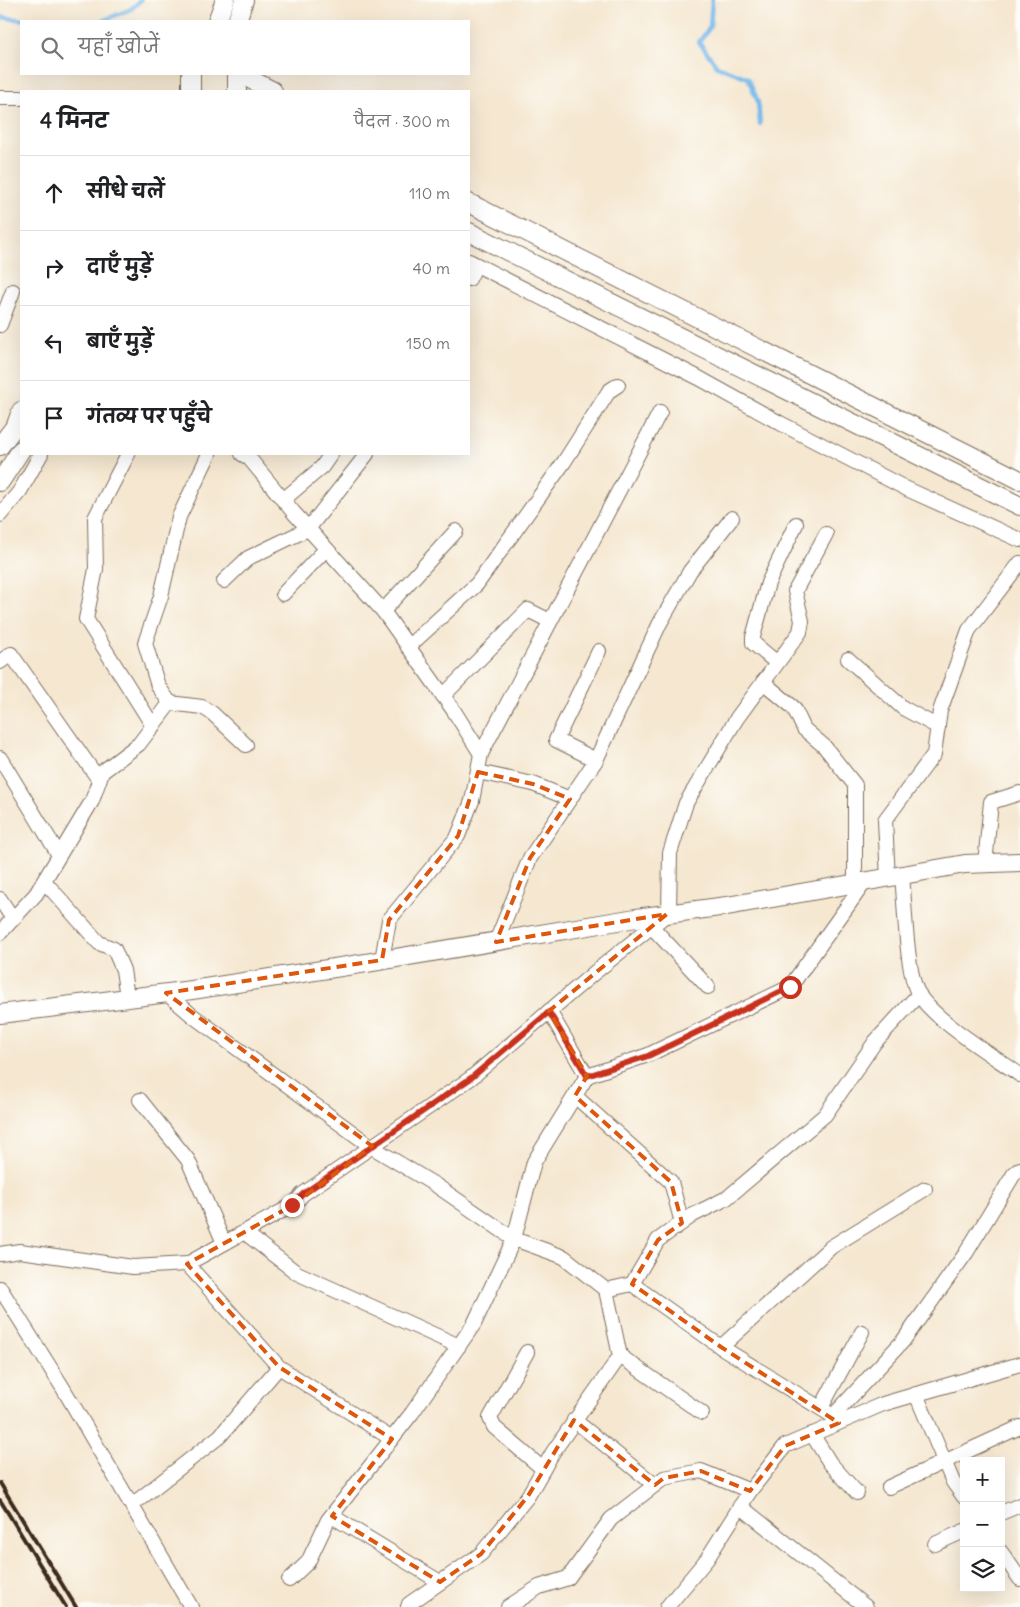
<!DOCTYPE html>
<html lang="hi">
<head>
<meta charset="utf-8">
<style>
	:root { --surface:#fff; --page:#f6f6f6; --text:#202124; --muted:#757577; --line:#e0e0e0 }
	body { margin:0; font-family:Delius,"Playpen Sans Deva",sans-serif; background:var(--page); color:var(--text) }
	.controls { position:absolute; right:15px; bottom:15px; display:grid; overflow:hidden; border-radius:0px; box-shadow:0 5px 20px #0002 }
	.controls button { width:45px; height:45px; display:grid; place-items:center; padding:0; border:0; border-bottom:1px solid var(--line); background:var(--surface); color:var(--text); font:25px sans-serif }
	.stop { position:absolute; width:15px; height:15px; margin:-11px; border:4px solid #c8321e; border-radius:50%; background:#fff }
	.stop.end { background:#c8321e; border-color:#fff; box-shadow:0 1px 5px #0008 }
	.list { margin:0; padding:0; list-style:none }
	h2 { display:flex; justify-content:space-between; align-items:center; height:65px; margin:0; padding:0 20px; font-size:21px }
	h2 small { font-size:16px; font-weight:400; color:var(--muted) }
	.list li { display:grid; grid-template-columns:32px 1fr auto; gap:15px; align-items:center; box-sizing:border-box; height:75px; padding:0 20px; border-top:1px solid var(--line) }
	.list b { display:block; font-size:19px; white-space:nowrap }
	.list em { font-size:16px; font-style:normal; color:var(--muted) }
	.icon { flex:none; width:28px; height:28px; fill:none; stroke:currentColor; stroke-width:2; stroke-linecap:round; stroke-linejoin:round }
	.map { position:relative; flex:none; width:1020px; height:1607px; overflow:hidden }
	.search { position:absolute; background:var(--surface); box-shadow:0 5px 20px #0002; left:20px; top:20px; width:450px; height:55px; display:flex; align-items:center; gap:12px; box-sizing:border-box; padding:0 18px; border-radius:0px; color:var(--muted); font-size:19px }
	.panel { position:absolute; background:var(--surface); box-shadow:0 5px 20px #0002; left:20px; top:90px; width:450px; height:365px; border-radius:0px }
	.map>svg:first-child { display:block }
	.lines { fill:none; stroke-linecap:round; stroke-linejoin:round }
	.stream { stroke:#74b8ea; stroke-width:4.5 }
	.minor-casing { stroke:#7c6c5c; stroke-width:16 }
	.major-casing { stroke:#7c6c5c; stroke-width:20 }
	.minor { stroke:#fff; stroke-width:14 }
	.major { stroke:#fff; stroke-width:18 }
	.rail { stroke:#3b2a1e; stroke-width:4 }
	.route { stroke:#c8321e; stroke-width:6 }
	.marked { fill:none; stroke:#df570d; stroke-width:4; stroke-dasharray:10 6; stroke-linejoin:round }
</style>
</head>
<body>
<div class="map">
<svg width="1020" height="1607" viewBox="0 0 1020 1607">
	<rect width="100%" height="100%" fill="#fdfcf7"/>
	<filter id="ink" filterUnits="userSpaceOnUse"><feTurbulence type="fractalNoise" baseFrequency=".02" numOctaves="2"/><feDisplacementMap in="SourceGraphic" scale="10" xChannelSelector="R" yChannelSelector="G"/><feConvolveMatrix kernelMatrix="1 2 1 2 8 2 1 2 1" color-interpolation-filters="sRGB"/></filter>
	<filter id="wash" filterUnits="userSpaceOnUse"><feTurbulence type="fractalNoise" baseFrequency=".0096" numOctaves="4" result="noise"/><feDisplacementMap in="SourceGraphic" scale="20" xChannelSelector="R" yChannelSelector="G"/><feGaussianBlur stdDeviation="1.12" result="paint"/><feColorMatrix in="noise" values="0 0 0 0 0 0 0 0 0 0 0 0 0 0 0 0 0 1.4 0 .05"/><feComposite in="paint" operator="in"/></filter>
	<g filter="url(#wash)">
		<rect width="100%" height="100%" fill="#f5e7d0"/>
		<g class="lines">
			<g class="stream">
				<polyline points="712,0 710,27 699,42 717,66 748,78 758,102 760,124"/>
				<polyline points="0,17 33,21"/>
				<polyline points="102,21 131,9 141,0"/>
			</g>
		</g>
	</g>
	<g filter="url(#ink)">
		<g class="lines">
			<g class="minor-casing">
				<g id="minor">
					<polyline points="0,98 21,98"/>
					<polyline points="469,261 699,378 780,423 907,489 1020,540"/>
					<polyline points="469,279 476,265"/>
					<polyline points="0,325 13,291"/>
					<polyline points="128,454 95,518 96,569 86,619 153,726"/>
					<polyline points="242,454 249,458 294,513 383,611 454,711 481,754"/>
					<polyline points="283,500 322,467 331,454"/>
					<polyline points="0,515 20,491 41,454"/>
					<polyline points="224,581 248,558 308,529 367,454"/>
					<polyline points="283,594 326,549"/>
					<polyline points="383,611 456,531"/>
					<polyline points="408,647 477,584 564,462 609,391 618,385"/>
					<polyline points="848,659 903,708 938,727"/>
					<polyline points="0,662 11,654 99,780"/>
					<polyline points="777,663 753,643 753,637 768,583 796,524"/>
					<polyline points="763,682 794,708 804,729 824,746 855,785 855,884"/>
					<polyline points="443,696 528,610 550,621"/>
					<polyline points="170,703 202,707 212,713 246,745"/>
					<polyline points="0,758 59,855"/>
					<polyline points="596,760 556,740 599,651"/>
					<polyline points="478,772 533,784 570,799"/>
					<polyline points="985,864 991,802 1020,793"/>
					<path d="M902,876C905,904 906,971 918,993C932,1019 995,1057 1020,1075"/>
					<polyline points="888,879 885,820 934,754 940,711 969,630 1020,563"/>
					<polyline points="44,881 99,943 114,949 123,970 127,997"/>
					<polyline points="0,899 13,919"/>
					<polyline points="669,914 670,853 686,803 737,718 800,632 802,621 795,591 826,534"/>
					<polyline points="652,927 708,987"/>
					<polyline points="0,933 36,894 92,801 102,772 139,744 170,703 158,686 145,643 161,596 179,517 209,454"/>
					<polyline points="496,942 530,858 596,760 660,623 690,571 732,518"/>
					<polyline points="382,960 389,920 458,836 472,801 481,754 660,412"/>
					<polyline points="166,993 193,1016 372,1147 437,1186 514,1239 564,1257 606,1290 632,1284 721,1347 833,1416"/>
					<polyline points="549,1011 587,1076"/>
					<polyline points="575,1096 671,1182 682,1223"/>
					<polyline points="140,1100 188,1160 224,1243"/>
					<polyline points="244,1232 297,1273 459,1346"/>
					<polyline points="0,1254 20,1251 133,1267 187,1264 293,1205 303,1194 471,1078 594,973 667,914"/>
					<polyline points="187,1264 279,1367 392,1439"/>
					<polyline points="632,1284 658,1240 693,1215 727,1198 825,1115 875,1042 919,994"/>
					<polyline points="0,1288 63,1388 191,1607"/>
					<polyline points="721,1347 831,1247 925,1189"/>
					<polyline points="527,1352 490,1418 494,1427 543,1469"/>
					<polyline points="620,1356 702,1413"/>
					<polyline points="916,1394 953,1482 964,1497"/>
					<polyline points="821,1408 862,1332"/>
					<polyline points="574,1420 655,1485"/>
					<polyline points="839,1422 833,1416 903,1341 966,1253 1014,1174 1020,1169"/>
					<polyline points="812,1434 830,1463 857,1493"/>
					<polyline points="889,1487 1020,1427"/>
					<polyline points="132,1505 220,1436 279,1367"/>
					<polyline points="740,1506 866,1607"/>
					<polyline points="1001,1513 1020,1505"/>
					<polyline points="332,1516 440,1582"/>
					<polyline points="935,1544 964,1531"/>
					<polyline points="1001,1552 1020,1579"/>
					<polyline points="289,1580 308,1562 328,1520 412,1413 474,1324 514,1239 534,1162 587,1076 648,1055 790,987 864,883"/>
					<polyline points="408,1607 409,1604 481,1554 528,1496 553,1452 620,1356 606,1290"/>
					<polyline points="508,1607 539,1587 568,1578 611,1519 664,1478 701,1471 750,1491"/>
					<polyline points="667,1607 707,1559 750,1491 785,1446 883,1404 1020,1364"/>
				</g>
			</g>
			<g class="major-casing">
				<g id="major">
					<polyline points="217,21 225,0"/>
					<polyline points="237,21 244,0"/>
					<polyline points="191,74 191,91"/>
					<polyline points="240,74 273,91"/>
					<polyline points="237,91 237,74"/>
					<polyline points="469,203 1020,480"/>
					<polyline points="469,232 1020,506"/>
					<polyline points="0,446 16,425 21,411"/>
					<polyline points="0,482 21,450"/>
					<polyline points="0,1014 192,990 360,964 636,918 727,906 965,864 1020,862"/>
				</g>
			</g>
			<use href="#minor" class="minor"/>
			<use href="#major" class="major"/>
			<g class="rail">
				<polyline points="0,1483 76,1607"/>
				<polyline points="0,1500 66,1607"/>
			</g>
		</g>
	</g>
	<g class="lines" filter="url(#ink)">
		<polyline class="route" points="292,1205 303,1194 471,1078 549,1012 587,1076 648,1056 790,987"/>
	</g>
	<path class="marked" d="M478,772L533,784L570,799L530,858L496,942L667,914L549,1011L587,1076L575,1096L671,1182L682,1223L658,1240L632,1284L721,1347L839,1423L785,1446L750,1491L701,1471L664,1478L655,1485L574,1420L528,1496L481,1554L440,1582L332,1516L392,1439L279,1367L187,1264L293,1205L372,1146L166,993L382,960L389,920L458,836Z"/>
</svg>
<div class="controls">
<button>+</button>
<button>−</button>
<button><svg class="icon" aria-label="layers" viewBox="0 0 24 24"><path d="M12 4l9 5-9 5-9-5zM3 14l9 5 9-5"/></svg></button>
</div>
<div class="stop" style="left:790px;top:987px"></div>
<div class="stop end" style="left:292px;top:1205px"></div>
<div class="search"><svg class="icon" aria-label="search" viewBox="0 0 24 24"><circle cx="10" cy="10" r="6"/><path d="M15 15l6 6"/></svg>यहाँ खोजें</div>
<section class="panel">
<h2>4 मिनट<small>पैदल · 300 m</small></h2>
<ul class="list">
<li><svg class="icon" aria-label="ahead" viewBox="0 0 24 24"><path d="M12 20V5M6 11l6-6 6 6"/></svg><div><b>सीधे चलें</b></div><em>110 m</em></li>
<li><svg class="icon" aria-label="right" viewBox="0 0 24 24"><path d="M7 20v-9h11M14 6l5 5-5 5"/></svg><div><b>दाएँ मुड़ें</b></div><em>40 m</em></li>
<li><svg class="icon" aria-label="left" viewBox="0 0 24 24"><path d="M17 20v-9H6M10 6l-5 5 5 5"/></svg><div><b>बाएँ मुड़ें</b></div><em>150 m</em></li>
<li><svg class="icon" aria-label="arrive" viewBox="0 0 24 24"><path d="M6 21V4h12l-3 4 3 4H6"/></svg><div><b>गंतव्य पर पहुँचे</b></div></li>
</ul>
</section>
</div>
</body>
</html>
